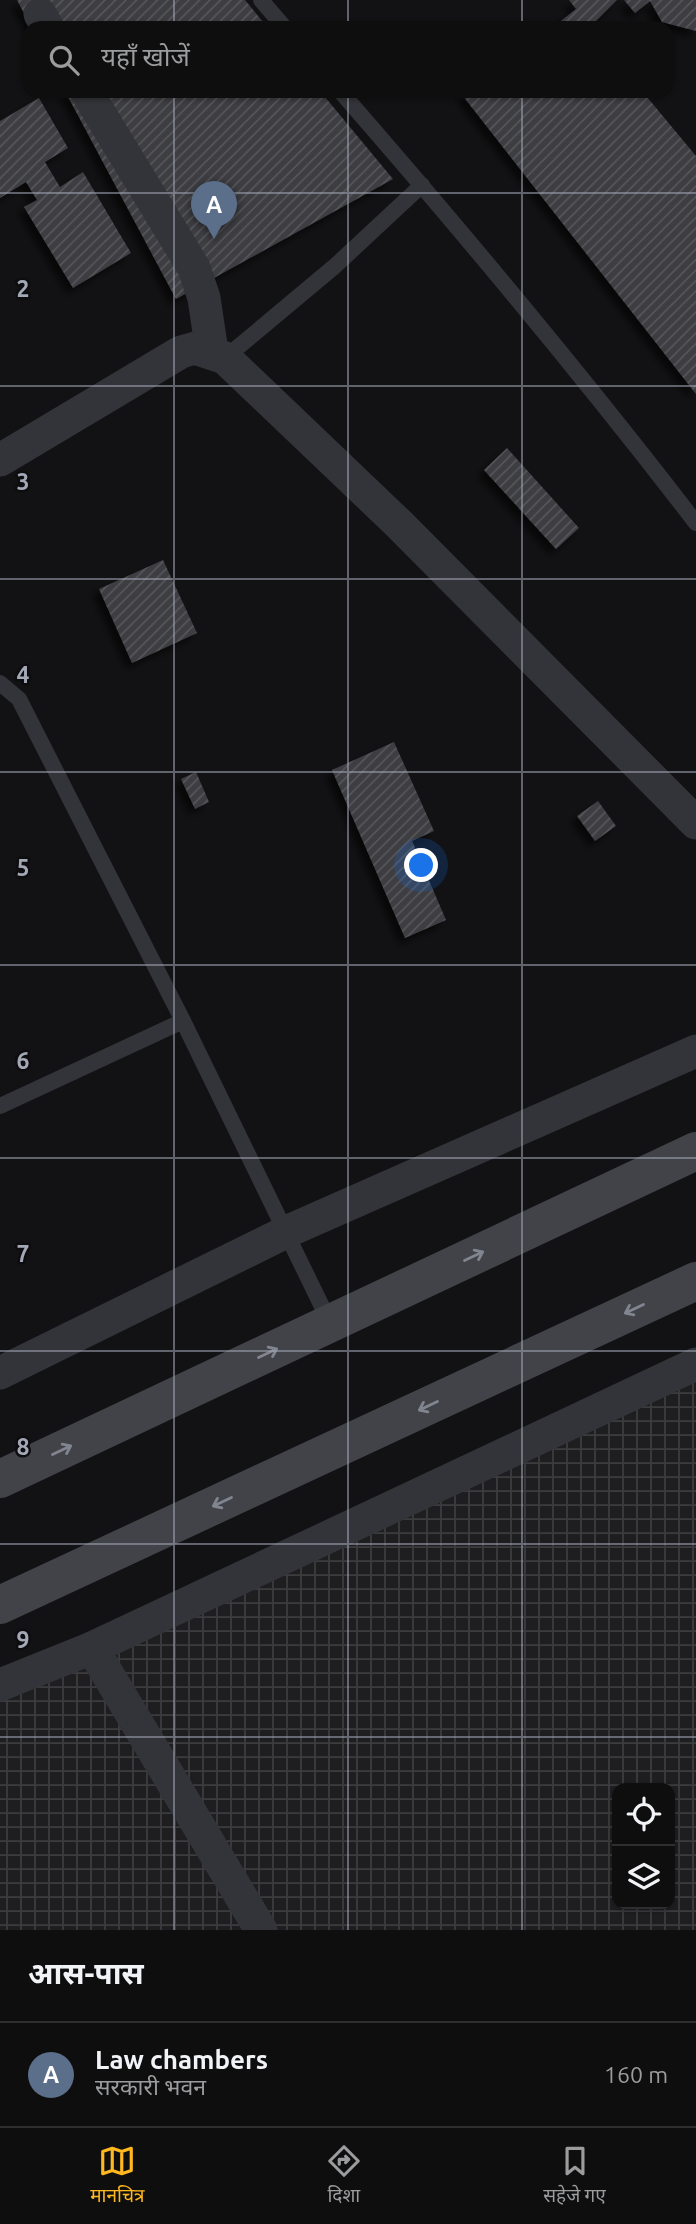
<!DOCTYPE html>
<html lang="hi">
<head>
<meta charset="utf-8">
<style>
	:root { --surface:#0e0e0f; --page:#1c1c1d; --text:#f1f3f6; --muted:#9b9c9e; --line:#2e2e2f; --accent:#ffb81f }
	body { margin:0; font-family:Ubuntu,"Noto Sans Devanagari",sans-serif; background:var(--page); color:var(--text) }
	.controls { position:absolute; right:21px; bottom:21px; display:grid; overflow:hidden; border-radius:14px; box-shadow:0 2px 5px #0004 }
	.controls button { width:63px; height:63px; display:grid; place-items:center; padding:0; border:0; border-bottom:2px solid var(--line); background:var(--surface); color:var(--text); font:35px sans-serif }
	.you { position:absolute; left:422px; top:866px; width:24px; height:24px; margin:-18px; border:5px solid #fff; border-radius:50%; background:#1a73e8; box-shadow:0 0 0 10px #1a73e833 }
	.badge { display:grid; place-items:center; width:46px; height:46px; border-radius:50%; background:var(--accent); color:#fff; font-size:23px; font-weight:700 }
	.pin { position:absolute; translate:-50% -58px; filter:drop-shadow(0 2px 4px #0008) }
	.pin::after { content:''; position:absolute; top:37px; width:24px; height:21px; background:inherit; clip-path:polygon(0 0,100% 0,50% 100%) }
	.list { margin:0; padding:0; list-style:none }
	h2 { display:flex; justify-content:space-between; align-items:center; height:91px; margin:0; padding:0 28px; font-size:30px }
	h2 small { font-size:23px; font-weight:400; color:var(--muted) }
	.list li { display:grid; grid-template-columns:46px 1fr auto; gap:21px; align-items:center; box-sizing:border-box; height:105px; padding:0 28px; border-top:2px solid var(--line) }
	.list b { display:block; font-size:26px; white-space:nowrap }
	.list p { margin:0; font-size:23px; white-space:nowrap; color:var(--muted) }
	.list em { font-size:23px; font-style:normal; color:var(--muted) }
	.icon { flex:none; width:38px; height:38px; fill:none; stroke:currentColor; stroke-width:2; stroke-linecap:round; stroke-linejoin:round }
	.map { position:relative; flex:none; width:696px; height:1930px; overflow:hidden }
	.search { position:absolute; background:var(--surface); box-shadow:0 2px 5px #0004; left:21px; right:21px; top:21px; height:77px; display:flex; align-items:center; gap:18px; box-sizing:border-box; padding:0 24px; border-radius:21px; color:var(--muted); font-size:26px }
	.sheet { height:196px; background:var(--surface) }
	nav { display:flex; justify-content:space-around; align-items:center; box-sizing:border-box; height:98px; border-top:2px solid var(--line); background:var(--surface); font-size:19px; color:var(--muted) }
	nav a { display:grid; justify-items:center; gap:4px }
	nav .on { color:var(--accent) }
	.map>svg:first-child { display:block }
	.industrial { fill:url(#industrial-grid); fill-rule:evenodd }
	.building { fill:url(#building-hatch); filter:url(#shadow) }
	.lines { fill:none; stroke-linecap:round; stroke-linejoin:round }
	.lane { stroke:#333439; stroke-width:16 }
	.street { stroke:#333439; stroke-width:33 }
	.secondary { stroke:#414349; stroke-width:38 }
	.oneway { stroke:#808590 }
	.grid { fill:none; stroke:#a2a8b6; stroke-width:2; stroke-opacity:0.55 }
	.grid-label { font-size:23px; text-anchor:middle; font-weight:bold; fill:#a2a8b6; stroke:#0d0d0f; stroke-width:5; stroke-linejoin:round; paint-order:stroke }
</style>
</head>
<body>
<div class="map">
<svg width="696" height="1930" viewBox="0 0 696 1930">
	<defs>
		<pattern id="industrial-grid" width="8" height="8" patternUnits="userSpaceOnUse" patternTransform="scale(1.75)"><rect width="8" height="8" fill="#1e1e21"/><path d="M0 4h8M4 0v8" fill="none" stroke="#3c3c3f"/></pattern>
		<pattern id="building-hatch" width="6" height="6" patternUnits="userSpaceOnUse" patternTransform="scale(1.75)"><rect width="6" height="6" fill="#3c3d42"/><path d="M-1 1l2-2M0 6l6-6M5 7l2-2" fill="none" stroke="#55565b"/></pattern>
		<filter id="shadow"><feDropShadow dx="-6" dy="6" stdDeviation="3.5" flood-color="#0009"/></filter>
	</defs>
	<rect width="100%" height="100%" fill="#121214"/>
	<path class="industrial" d="M696,1363V1930H0V1692ZM617,1788H670V1904H617Z"/>
	<g class="building">
		<polygon points="17,0 245,0 268,28 32,28"/>
		<polygon points="569,0 617,0 589,28 552,28 576,9"/>
		<polygon points="624,0 696,0 696,31 662,22 650,1 635,13"/>
		<polygon points="65,91 320,91 393,179 176,299"/>
		<polygon points="469,91 642,91 696,156 696,394 463,96"/>
		<polygon points="39,98 68,148 45,162 60,187 83,172 131,253 73,288 24,207 37,200 26,182 0,198 0,121"/>
		<polygon points="507,448 579,528 556,549 484,470"/>
		<polygon points="163,560 197,633 132,663 99,589"/>
		<polygon points="394,742 434,831 412,841 446,920 405,938 332,770"/>
		<polygon points="196,772 209,802 195,809 181,779"/>
		<polygon points="598,801 616,826 595,841 577,816"/>
	</g>
	<g class="lines">
		<g class="lane">
			<polyline points="261,0 285,28"/>
			<path d="M340,91C463,232 582,375 696,523"/>
			<polyline points="225,358 335,266 422,185"/>
			<polyline points="0,683 19,699 183,1021 330,1323"/>
			<polyline points="0,1106 183,1021"/>
		</g>
		<g class="street">
			<polyline points="40,14 48,28"/>
			<polyline points="86,91 194,268 204,298 212,352"/>
			<polyline points="0,460 181,352 195,348 225,358 399,524 696,823"/>
			<polyline points="0,1373 286,1232 696,1051"/>
			<polyline points="92,1648 261,1930"/>
			<polyline points="0,1685 92,1648 696,1364"/>
		</g>
		<g class="secondary">
			<polyline points="0,1479 696,1151"/>
			<polyline points="0,1605 696,1281"/>
		</g>
	</g>
	<defs><path id="oneway-shaft" d="M-6 0H5M1.5-3L5.5 0L1.5 3" fill="none" stroke-width="1.6" stroke-linecap="round" stroke-linejoin="round" transform="scale(1.75)"/></defs>
	<g class="oneway">
		<use href="#oneway-shaft" transform="translate(474 1256) rotate(-25)"/>
		<use href="#oneway-shaft" transform="translate(634 1309) rotate(155)"/>
		<use href="#oneway-shaft" transform="translate(268 1353) rotate(-25)"/>
		<use href="#oneway-shaft" transform="translate(428 1406) rotate(155)"/>
		<use href="#oneway-shaft" transform="translate(62 1450) rotate(-25)"/>
		<use href="#oneway-shaft" transform="translate(222 1502) rotate(155)"/>
	</g>
	<path class="grid" d="M174,0V28M348,0V28M522,0V28M174,91V1930M348,91V1930M522,91V1930M0,193H696M0,386H696M0,579H696M0,772H696M0,965H696M0,1158H696M0,1351H696M0,1544H696M0,1737H696"/>
	<g class="grid-label">
		<text x="23" y="297">2</text>
		<text x="23" y="490">3</text>
		<text x="23" y="683">4</text>
		<text x="23" y="876">5</text>
		<text x="23" y="1069">6</text>
		<text x="23" y="1262">7</text>
		<text x="23" y="1455">8</text>
		<text x="23" y="1648">9</text>
	</g>
</svg>
<div class="controls">
<button><svg class="icon" aria-label="locate" viewBox="0 0 24 24"><circle cx="12" cy="12" r="6"/><path d="M12 2v4M12 18v4M2 12h4M18 12h4"/></svg></button>
<button><svg class="icon" aria-label="layers" viewBox="0 0 24 24"><path d="M12 4l9 5-9 5-9-5zM3 14l9 5 9-5"/></svg></button>
</div>
<div class="you"></div>
<div class="pin badge" style="left:214px;top:239px;background:#5c6f8a">A</div>
<div class="search"><svg class="icon" aria-label="search" viewBox="0 0 24 24"><circle cx="10" cy="10" r="6"/><path d="M15 15l6 6"/></svg>यहाँ खोजें</div>
</div>
<section class="sheet">
<h2>आस-पास<small></small></h2>
<ul class="list">
<li><span class="badge" style="background:#5c6f8a">A</span><div><b>Law chambers</b><p>सरकारी भवन</p></div><em>160 m</em></li>
</ul>
</section>
<nav>
<a class="on"><svg class="icon" aria-label="map" viewBox="0 0 24 24"><path d="M3 6l6-2 6 2 6-2v14l-6 2-6-2-6 2zM9 4v14M15 6v14"/></svg>मानचित्र</a>
<a><svg class="icon" aria-label="directions" viewBox="0 0 24 24"><path d="M12 3l9 9-9 9-9-9zM9 14v-3h6M13 9l2 2-2 2"/></svg>दिशा</a>
<a><svg class="icon" aria-label="saved" viewBox="0 0 24 24"><path d="M7 4h10v16l-5-4-5 4z"/></svg>सहेजे गए</a>
</nav>
</body>
</html>
